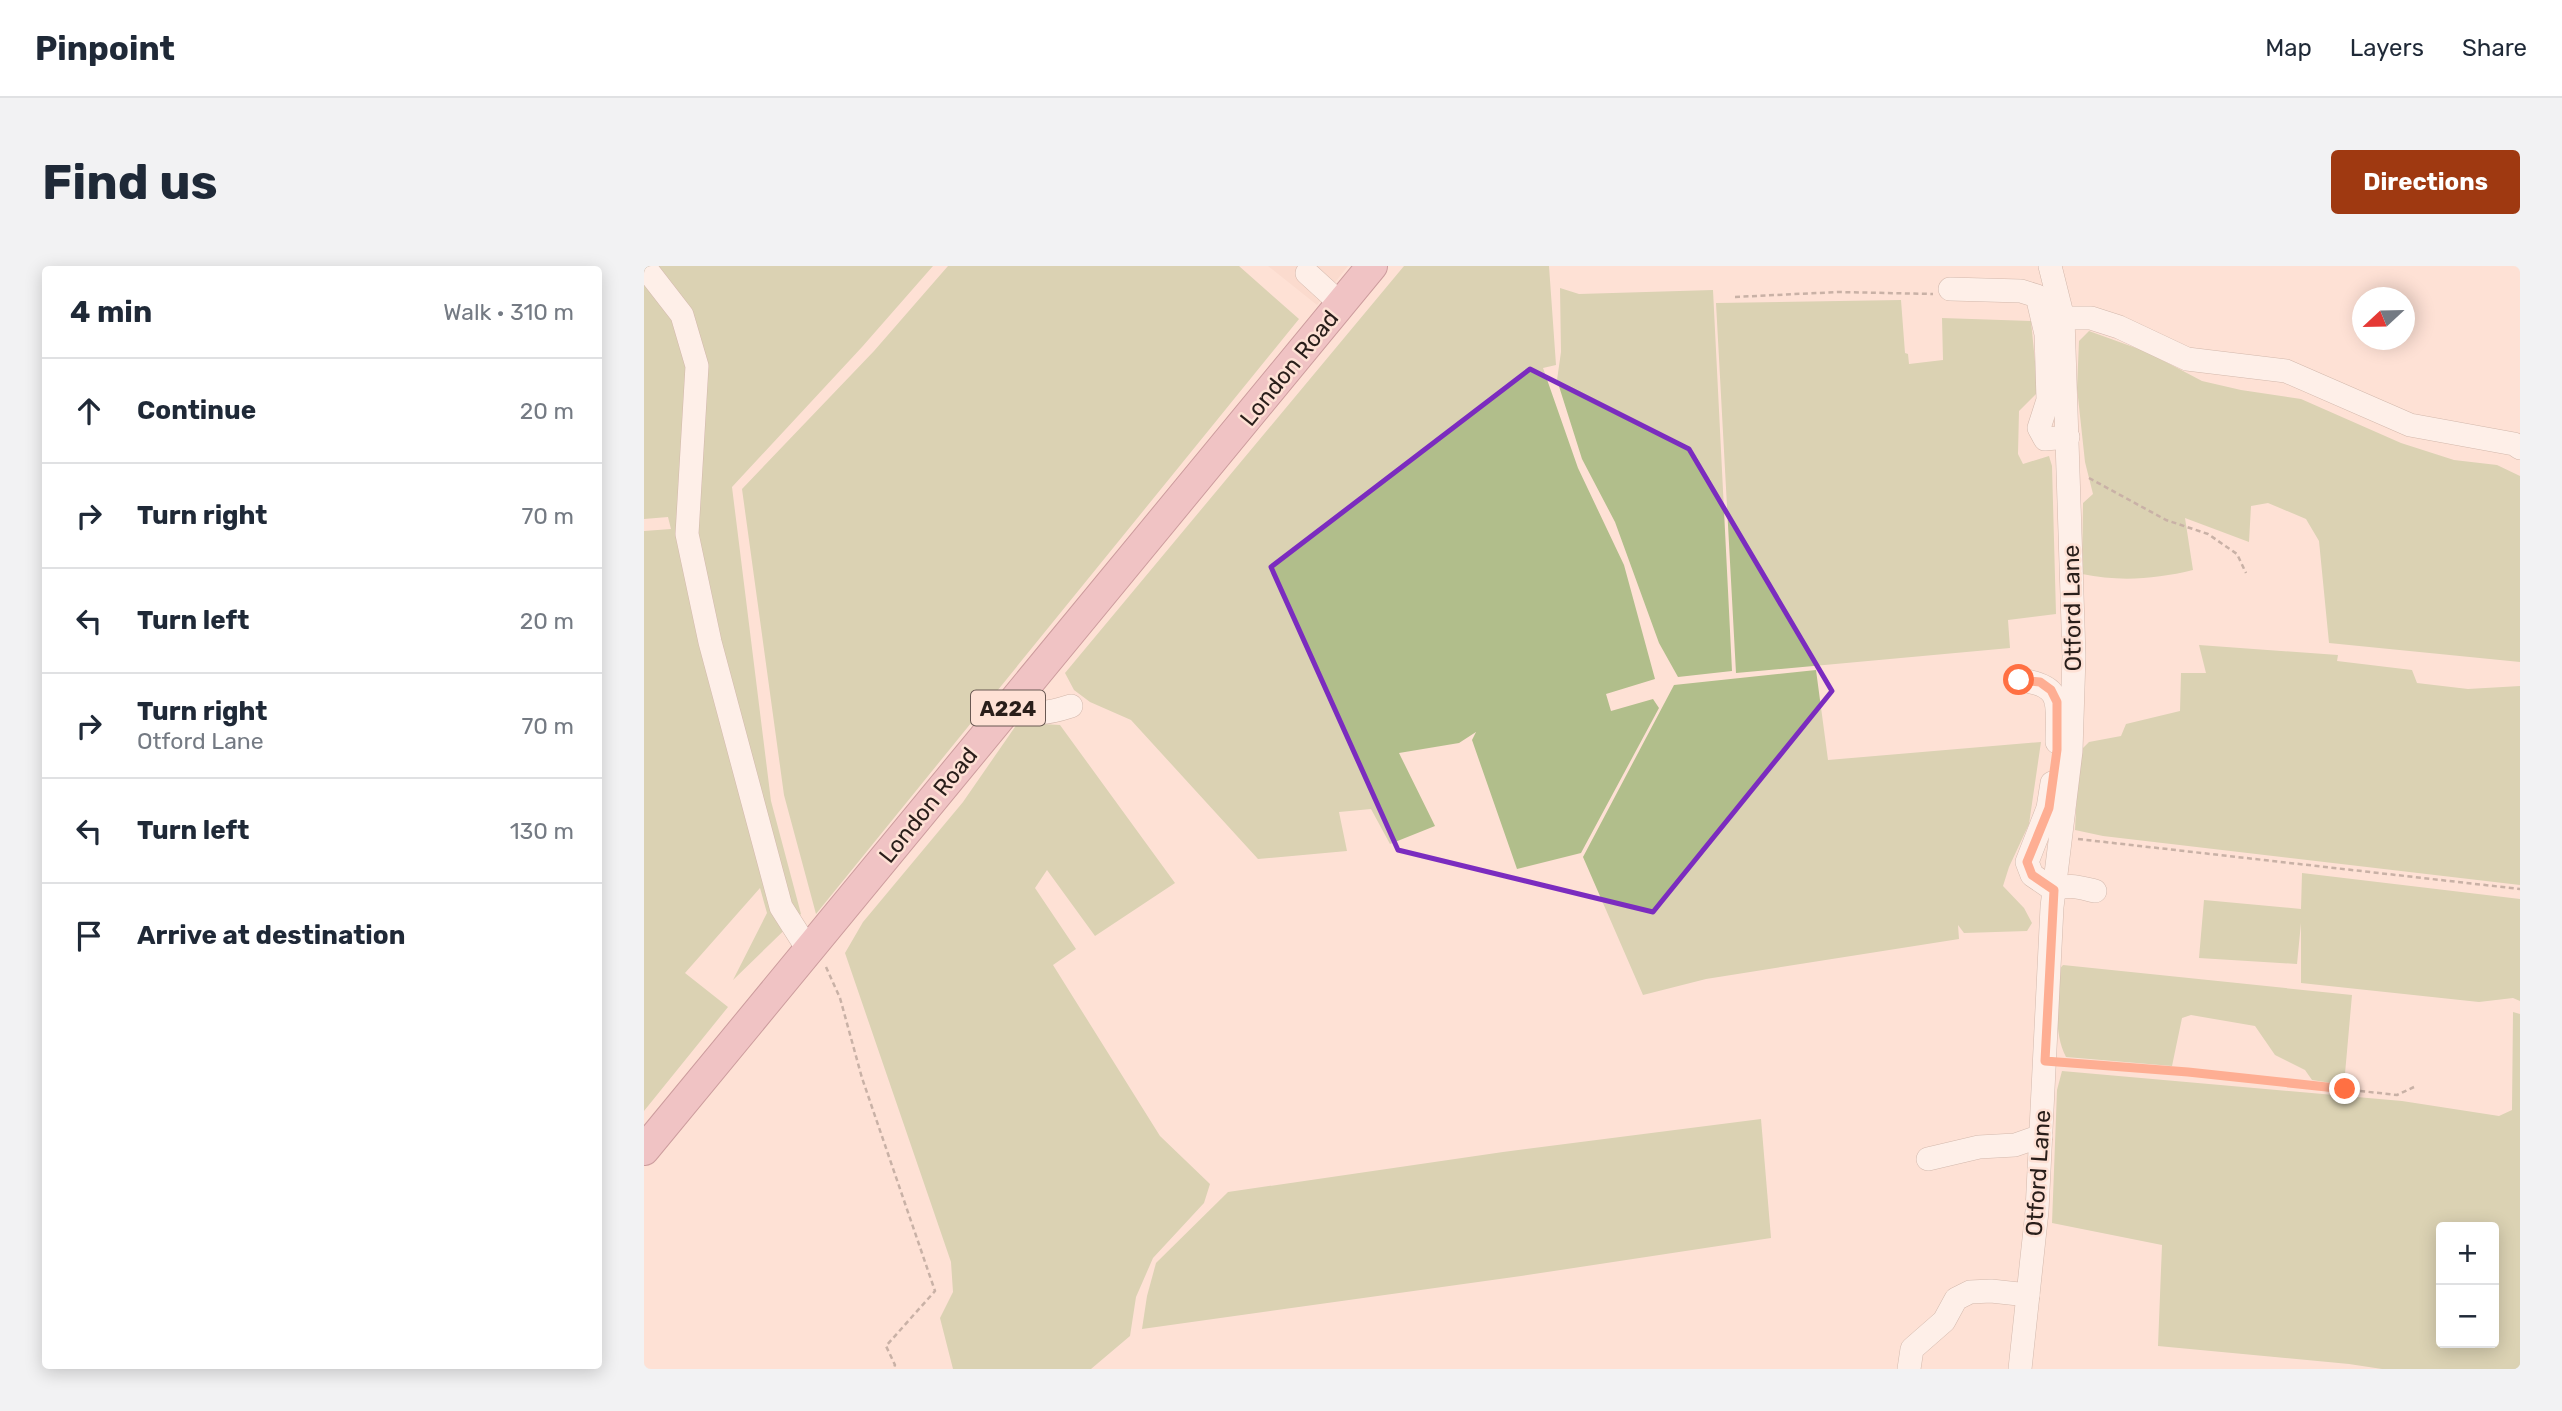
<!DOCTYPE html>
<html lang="en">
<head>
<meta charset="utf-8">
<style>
	:root { --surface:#fff; --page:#f2f2f3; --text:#1f2937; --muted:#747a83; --line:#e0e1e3; --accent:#9f3911 }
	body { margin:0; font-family:Rubik,sans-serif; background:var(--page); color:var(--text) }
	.controls { position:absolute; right:21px; bottom:21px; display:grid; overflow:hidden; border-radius:7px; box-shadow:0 4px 18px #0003 }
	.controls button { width:63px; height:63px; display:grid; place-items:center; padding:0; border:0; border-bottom:2px solid var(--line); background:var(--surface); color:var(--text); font:35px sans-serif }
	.compass { position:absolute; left:1708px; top:21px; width:63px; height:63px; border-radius:50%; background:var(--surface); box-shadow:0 4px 18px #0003; rotate:248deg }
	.stop { position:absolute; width:21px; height:21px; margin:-16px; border:5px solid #ff7043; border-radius:50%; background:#fff }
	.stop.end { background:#ff7043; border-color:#fff; box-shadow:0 2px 7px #0008 }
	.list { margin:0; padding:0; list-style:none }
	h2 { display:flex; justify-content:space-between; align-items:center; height:91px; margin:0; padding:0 28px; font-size:30px }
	h2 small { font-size:23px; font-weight:400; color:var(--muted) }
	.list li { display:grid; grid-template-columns:46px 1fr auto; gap:21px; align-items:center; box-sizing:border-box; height:105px; padding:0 28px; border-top:2px solid var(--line) }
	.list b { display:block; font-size:26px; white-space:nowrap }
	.list p { margin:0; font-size:23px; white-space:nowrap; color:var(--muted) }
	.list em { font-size:23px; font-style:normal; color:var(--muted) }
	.icon { flex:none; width:38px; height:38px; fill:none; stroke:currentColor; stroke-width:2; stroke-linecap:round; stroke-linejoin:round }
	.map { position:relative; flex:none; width:1876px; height:1103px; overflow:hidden; border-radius:7px }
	header { display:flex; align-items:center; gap:42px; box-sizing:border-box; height:98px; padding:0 35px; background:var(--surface); border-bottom:2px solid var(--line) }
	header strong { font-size:33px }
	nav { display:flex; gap:38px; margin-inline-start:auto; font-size:24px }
	.intro { display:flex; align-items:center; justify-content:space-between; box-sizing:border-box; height:168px; padding:0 42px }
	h1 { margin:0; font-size:49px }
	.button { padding:18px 32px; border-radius:7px; background:var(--accent); color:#fff; font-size:24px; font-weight:700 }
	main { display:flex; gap:42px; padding:0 42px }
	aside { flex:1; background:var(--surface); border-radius:7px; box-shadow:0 4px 18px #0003 }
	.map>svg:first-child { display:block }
	.built { fill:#f8d2c5 }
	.green { fill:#b1be8b; fill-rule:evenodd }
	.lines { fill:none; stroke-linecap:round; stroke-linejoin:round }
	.minor-casing { stroke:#a1867b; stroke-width:24 }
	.major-casing { stroke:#92485a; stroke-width:32 }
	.path { stroke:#89766e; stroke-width:2.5; stroke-dasharray:5 3.5; stroke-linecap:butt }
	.minor { stroke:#fff; stroke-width:23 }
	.major { stroke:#df9eb0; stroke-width:30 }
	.route { stroke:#ff7043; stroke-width:9 }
	.marked { fill:none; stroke:#7b2cbf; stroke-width:5; stroke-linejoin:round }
	.labels { text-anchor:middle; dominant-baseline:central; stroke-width:5; stroke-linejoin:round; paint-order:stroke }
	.shield { fill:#fee1d5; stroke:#695852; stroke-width:2 }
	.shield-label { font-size:21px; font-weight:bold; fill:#291e1a }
	.street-label { font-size:23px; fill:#291e1a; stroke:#fee1d5 }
</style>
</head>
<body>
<header>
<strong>Pinpoint</strong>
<nav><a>Map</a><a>Layers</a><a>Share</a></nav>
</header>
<div class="intro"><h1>Find us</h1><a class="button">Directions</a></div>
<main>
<aside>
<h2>4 min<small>Walk · 310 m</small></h2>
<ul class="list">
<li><svg class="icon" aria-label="ahead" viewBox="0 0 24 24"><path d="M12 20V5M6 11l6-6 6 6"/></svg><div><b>Continue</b></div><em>20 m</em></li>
<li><svg class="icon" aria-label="right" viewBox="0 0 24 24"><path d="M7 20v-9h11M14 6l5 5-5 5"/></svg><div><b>Turn right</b></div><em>70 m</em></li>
<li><svg class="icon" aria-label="left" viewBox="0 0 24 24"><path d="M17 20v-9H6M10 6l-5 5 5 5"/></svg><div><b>Turn left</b></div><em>20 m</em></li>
<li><svg class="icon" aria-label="right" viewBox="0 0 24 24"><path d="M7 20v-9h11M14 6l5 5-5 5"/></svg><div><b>Turn right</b><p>Otford Lane</p></div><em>70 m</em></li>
<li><svg class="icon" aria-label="left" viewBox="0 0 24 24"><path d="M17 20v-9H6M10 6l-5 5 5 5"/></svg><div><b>Turn left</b></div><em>130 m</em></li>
<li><svg class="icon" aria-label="arrive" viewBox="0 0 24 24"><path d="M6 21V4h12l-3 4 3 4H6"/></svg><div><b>Arrive at destination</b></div></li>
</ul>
</aside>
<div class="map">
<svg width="1876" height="1103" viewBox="0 0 1876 1103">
	<rect width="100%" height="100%" fill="#fee1d5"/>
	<polygon class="built" points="624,0 704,0 673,39"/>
	<g class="green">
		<polygon points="0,0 289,0 218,81 88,221 127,535 157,648 89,714 123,647 116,622 41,707 84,741 0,845 0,265 27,263 24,251 0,253"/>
		<polygon points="304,0 595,0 655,53 172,648 140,529 98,223 230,85"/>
		<polygon points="760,0 905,0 912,99 899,102 934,202 980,299 1011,413 962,428 967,445 1009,433 1015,442 937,587 873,603 828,474 832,466 815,477 755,487 791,560 746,578 727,543 695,546 703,585 614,593 487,454 446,436 430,424 421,407"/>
		<polygon points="916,22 935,28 1069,24 1088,405 1034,411 1015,377 971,256 938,193 913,114 917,86"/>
		<polygon points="1257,34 1261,87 1264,88 1265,98 1299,94 1298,52 1387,55 1394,126 1375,145 1374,188 1379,198 1405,190 1408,200 1412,348 1364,354 1366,382 1092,407 1072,37"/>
		<path d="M1445,65L1503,86L1558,115L1597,124L1657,133L1757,177L1810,194L1853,199L1876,210V396L1685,377L1675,275L1662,253L1624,237L1607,240L1605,276L1541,252L1549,304C1512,313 1476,316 1438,308L1439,237L1449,228L1441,196L1433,122L1435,75Z"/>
		<polygon points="1555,379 1694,389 1693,395 1768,404 1773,417 1824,423 1876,420 1876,619 1459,570 1431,564 1435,486 1445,476 1477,470 1482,458 1536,445 1537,407 1562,407"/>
		<polygon points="1172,404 1184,494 1397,476 1385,558 1365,601 1359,620 1380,642 1388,657 1383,665 1320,667 1314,659 1315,673 1062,713 999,729 939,591 1030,419"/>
		<polygon points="381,457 416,459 531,617 451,670 403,604 391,622 432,683 409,699 516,870 566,918 560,937 509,992 492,1031 486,1070 447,1103 309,1103 296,1052 309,1026 307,996 201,687 219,656 319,536 373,458"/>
		<polygon points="1658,607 1876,633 1876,735 1869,732 1835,736 1657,717 1657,657 1653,698 1555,692 1560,634 1657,643"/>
		<path d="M1419,699L1708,729L1700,819L1668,814L1661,804L1631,789L1611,760L1547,749L1538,752L1528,800L1422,791C1409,766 1414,733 1413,706Z"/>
		<path d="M1869,746L1876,748V1103H1738L1705,1098L1514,1080L1518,979L1408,957L1413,824L1418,805L1758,835L1855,850L1868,844ZM1797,961H1850V1077H1797Z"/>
		<polygon points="1117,853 1127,972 877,1010 498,1063 503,1030 512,997 584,926 859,886"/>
	</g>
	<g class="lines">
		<g class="minor-casing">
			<g id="minor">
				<polyline points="0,0 38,49 53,100 43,268 66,376 137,641 165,685"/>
				<polyline points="663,7 697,38"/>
				<polyline points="1306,23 1377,25 1393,30 1402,68 1404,134 1395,162 1401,173 1424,171"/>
				<polyline points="1419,52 1447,52 1475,61 1543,93 1642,105 1766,159 1870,178 1876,182"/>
				<path d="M1375,414C1421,419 1413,438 1413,476"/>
				<path d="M367,438C392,450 402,448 427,440"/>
				<path d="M1408,517L1404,542L1383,596L1388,609L1410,624C1424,617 1437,622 1451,625"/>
				<polyline points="1284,893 1335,881 1371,879 1397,870"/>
				<polyline points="1265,1103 1268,1083 1300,1055 1312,1033 1326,1026 1347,1025 1384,1029"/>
				<polyline points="1376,1103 1393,945 1408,641 1427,485 1430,390 1419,52 1406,0"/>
			</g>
		</g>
		<g class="major-casing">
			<polyline id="major" points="0,884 728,0"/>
		</g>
		<g class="path">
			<polyline points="1091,31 1194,26 1289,28"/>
			<polyline points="1445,212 1522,254 1564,268 1593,288 1602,307"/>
			<polyline points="1434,573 1876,623"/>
			<polyline points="182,701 196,732 218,812 291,1025 242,1080 251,1099 249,1103"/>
			<polyline points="1420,797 1544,806 1753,829 1770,821"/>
		</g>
		<use href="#minor" class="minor"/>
		<use href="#major" class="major"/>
	</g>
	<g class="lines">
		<polyline class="route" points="1375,414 1396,416 1407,424 1413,436 1413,484 1405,542 1383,596 1388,609 1410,624 1401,795 1544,806 1701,823"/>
	</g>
	<path d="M0 0H1876V1103H0ZM886,103L1045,183L1188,425L1009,646L754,584L627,301Z" fill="#fee1d5" fill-opacity=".55" fill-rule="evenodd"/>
	<path class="marked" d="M886,103L1045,183L1188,425L1009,646L754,584L627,301Z"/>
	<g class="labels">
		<rect class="shield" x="327" y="424.5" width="74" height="35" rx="5"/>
		<g class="shield-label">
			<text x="364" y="442">A224</text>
		</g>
		<g class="street-label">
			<text transform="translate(645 102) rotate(-51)">London Road</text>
			<text transform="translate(1428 342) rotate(-91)">Otford Lane</text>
			<text transform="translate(284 539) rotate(-51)">London Road</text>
			<text transform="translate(1394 907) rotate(-86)">Otford Lane</text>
		</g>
	</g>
</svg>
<div class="controls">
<button>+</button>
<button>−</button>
</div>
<svg class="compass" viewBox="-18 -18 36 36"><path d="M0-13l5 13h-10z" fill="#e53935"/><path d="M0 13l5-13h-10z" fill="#747a83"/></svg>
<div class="stop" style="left:1375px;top:414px"></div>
<div class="stop end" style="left:1701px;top:823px"></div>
</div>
</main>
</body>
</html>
